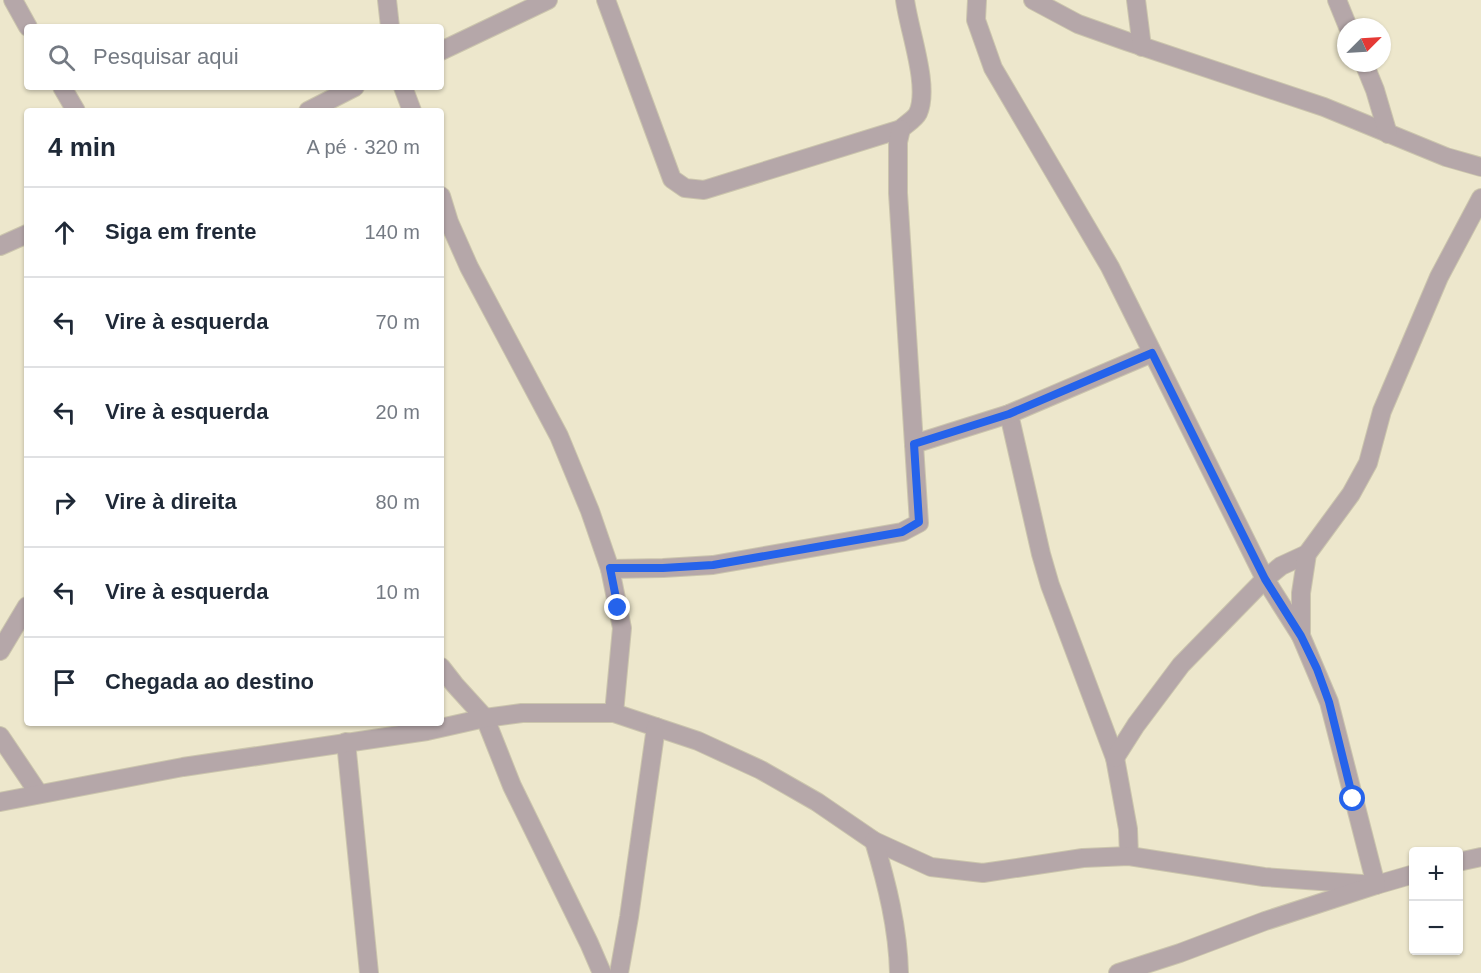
<!DOCTYPE html>
<html lang="pt">
<head>
<meta charset="utf-8">
<style>
	:root { --surface:#fff; --page:#f6f6f7; --text:#1f2937; --muted:#747a83; --line:#e0e1e3 }
	body { margin:0; font-family:Arial,sans-serif; background:var(--page); color:var(--text) }
	.controls { position:absolute; right:18px; bottom:18px; display:grid; overflow:hidden; border-radius:6px; box-shadow:0 2px 4px #0004 }
	.controls button { width:54px; height:54px; display:grid; place-items:center; padding:0; border:0; border-bottom:2px solid var(--line); background:var(--surface); color:var(--text); font:30px sans-serif }
	.compass { position:absolute; left:1337px; top:18px; width:54px; height:54px; border-radius:50%; background:var(--surface); box-shadow:0 2px 4px #0004; rotate:66deg }
	.stop { position:absolute; width:18px; height:18px; margin:-14px; border:4px solid #2563eb; border-radius:50%; background:#fff }
	.stop.end { background:#2563eb; border-color:#fff; box-shadow:0 2px 6px #0008 }
	.list { margin:0; padding:0; list-style:none }
	h2 { display:flex; justify-content:space-between; align-items:center; height:78px; margin:0; padding:0 24px; font-size:26px }
	h2 small { font-size:20px; font-weight:400; color:var(--muted) }
	.list li { display:grid; grid-template-columns:39px 1fr auto; gap:18px; align-items:center; box-sizing:border-box; height:90px; padding:0 24px; border-top:2px solid var(--line) }
	.list b { display:block; font-size:22px; white-space:nowrap }
	.list em { font-size:20px; font-style:normal; color:var(--muted) }
	.icon { flex:none; width:33px; height:33px; fill:none; stroke:currentColor; stroke-width:2; stroke-linecap:round; stroke-linejoin:round }
	.map { position:relative; flex:none; width:1481px; height:973px; overflow:hidden }
	.search { position:absolute; background:var(--surface); box-shadow:0 2px 4px #0004; left:24px; top:24px; width:420px; height:66px; display:flex; align-items:center; gap:15px; box-sizing:border-box; padding:0 21px; border-radius:6px; color:var(--muted); font-size:22px }
	.panel { position:absolute; background:var(--surface); box-shadow:0 2px 4px #0004; left:24px; top:108px; width:420px; height:618px; border-radius:6px }
	.map>svg:first-child { display:block }
	.lines { fill:none; stroke-linecap:round; stroke-linejoin:round }
	.street-casing { stroke:#cbc5ad; stroke-width:20 }
	.street { stroke:#b5a7a9; stroke-width:18 }
	.route { stroke:#2563eb; stroke-width:8 }
</style>
</head>
<body>
<div class="map">
<svg width="1481" height="973" viewBox="0 0 1481 973">
	<rect width="100%" height="100%" fill="#ede7cc"/>
	<g class="lines">
		<g class="street-casing">
			<g id="street">
				<polyline points="13,0 28,27"/>
				<polyline points="387,0 390,27"/>
				<path d="M606,0L672,179L685,188L704,190L901,129C906,124 915,119 918,113C930,86 909,31 905,0"/>
				<polyline points="977,0 976,20 993,68 1110,267 1265,579 1301,636"/>
				<polyline points="1033,0 1078,24 1126,41 1324,107 1446,157 1481,167"/>
				<polyline points="1136,0 1142,47"/>
				<polyline points="1337,0 1348,27"/>
				<polyline points="441,51 548,0"/>
				<polyline points="1364,63 1375,90 1388,134"/>
				<polyline points="62,87 76,111"/>
				<polyline points="403,87 412,111"/>
				<polyline points="308,111 355,87"/>
				<polyline points="441,196 449,222 469,267 559,436 590,511 610,569 622,628 614,713"/>
				<polyline points="0,246 27,234"/>
				<polyline points="1009,414 1041,554 1050,585 1115,758 1128,829 1129,856"/>
				<polyline points="914,444 1009,414 1152,353"/>
				<polyline points="610,569 663,568 713,565 902,532 919,523 898,193 898,142 901,129"/>
				<polyline points="0,651 27,606"/>
				<polyline points="441,667 455,685 485,718 512,786 589,943 602,973"/>
				<polyline points="0,736 39,794"/>
				<polyline points="346,742 369,973"/>
				<polyline points="1115,758 1136,725 1181,665 1265,579 1281,566 1307,554"/>
				<polyline points="0,802 183,767 427,731 485,718 522,713 614,713 698,741 761,770 817,802 874,841 931,867 983,873 1083,858 1129,856 1264,877 1376,885 1414,874"/>
				<path d="M874,841C887,884 898,928 899,973"/>
				<polyline points="1458,862 1481,857"/>
				<polyline points="619,973 629,917 656,727"/>
				<polyline points="1118,973 1180,953 1265,921 1376,885 1329,702 1301,636 1301,593 1307,554 1351,494 1368,463 1382,411 1439,277 1481,198"/>
			</g>
		</g>
		<use href="#street" class="street"/>
	</g>
	<g class="lines">
		<polyline class="route" points="618,608 610,568 663,568 713,565 902,532 919,522 914,444 1009,414 1152,353 1265,579 1301,636 1317,669 1329,702 1353,799"/>
	</g>
</svg>
<div class="controls">
<button>+</button>
<button>−</button>
</div>
<svg class="compass" viewBox="-18 -18 36 36"><path d="M0-13l5 13h-10z" fill="#e53935"/><path d="M0 13l5-13h-10z" fill="#747a83"/></svg>
<div class="stop" style="left:1353px;top:799px"></div>
<div class="stop end" style="left:618px;top:608px"></div>
<div class="search"><svg class="icon" aria-label="search" viewBox="0 0 24 24"><circle cx="10" cy="10" r="6"/><path d="M15 15l6 6"/></svg>Pesquisar aqui</div>
<section class="panel">
<h2>4 min<small>A pé · 320 m</small></h2>
<ul class="list">
<li><svg class="icon" aria-label="ahead" viewBox="0 0 24 24"><path d="M12 20V5M6 11l6-6 6 6"/></svg><div><b>Siga em frente</b></div><em>140 m</em></li>
<li><svg class="icon" aria-label="left" viewBox="0 0 24 24"><path d="M17 20v-9H6M10 6l-5 5 5 5"/></svg><div><b>Vire à esquerda</b></div><em>70 m</em></li>
<li><svg class="icon" aria-label="left" viewBox="0 0 24 24"><path d="M17 20v-9H6M10 6l-5 5 5 5"/></svg><div><b>Vire à esquerda</b></div><em>20 m</em></li>
<li><svg class="icon" aria-label="right" viewBox="0 0 24 24"><path d="M7 20v-9h11M14 6l5 5-5 5"/></svg><div><b>Vire à direita</b></div><em>80 m</em></li>
<li><svg class="icon" aria-label="left" viewBox="0 0 24 24"><path d="M17 20v-9H6M10 6l-5 5 5 5"/></svg><div><b>Vire à esquerda</b></div><em>10 m</em></li>
<li><svg class="icon" aria-label="arrive" viewBox="0 0 24 24"><path d="M6 21V4h12l-3 4 3 4H6"/></svg><div><b>Chegada ao destino</b></div></li>
</ul>
</section>
</div>
</body>
</html>
